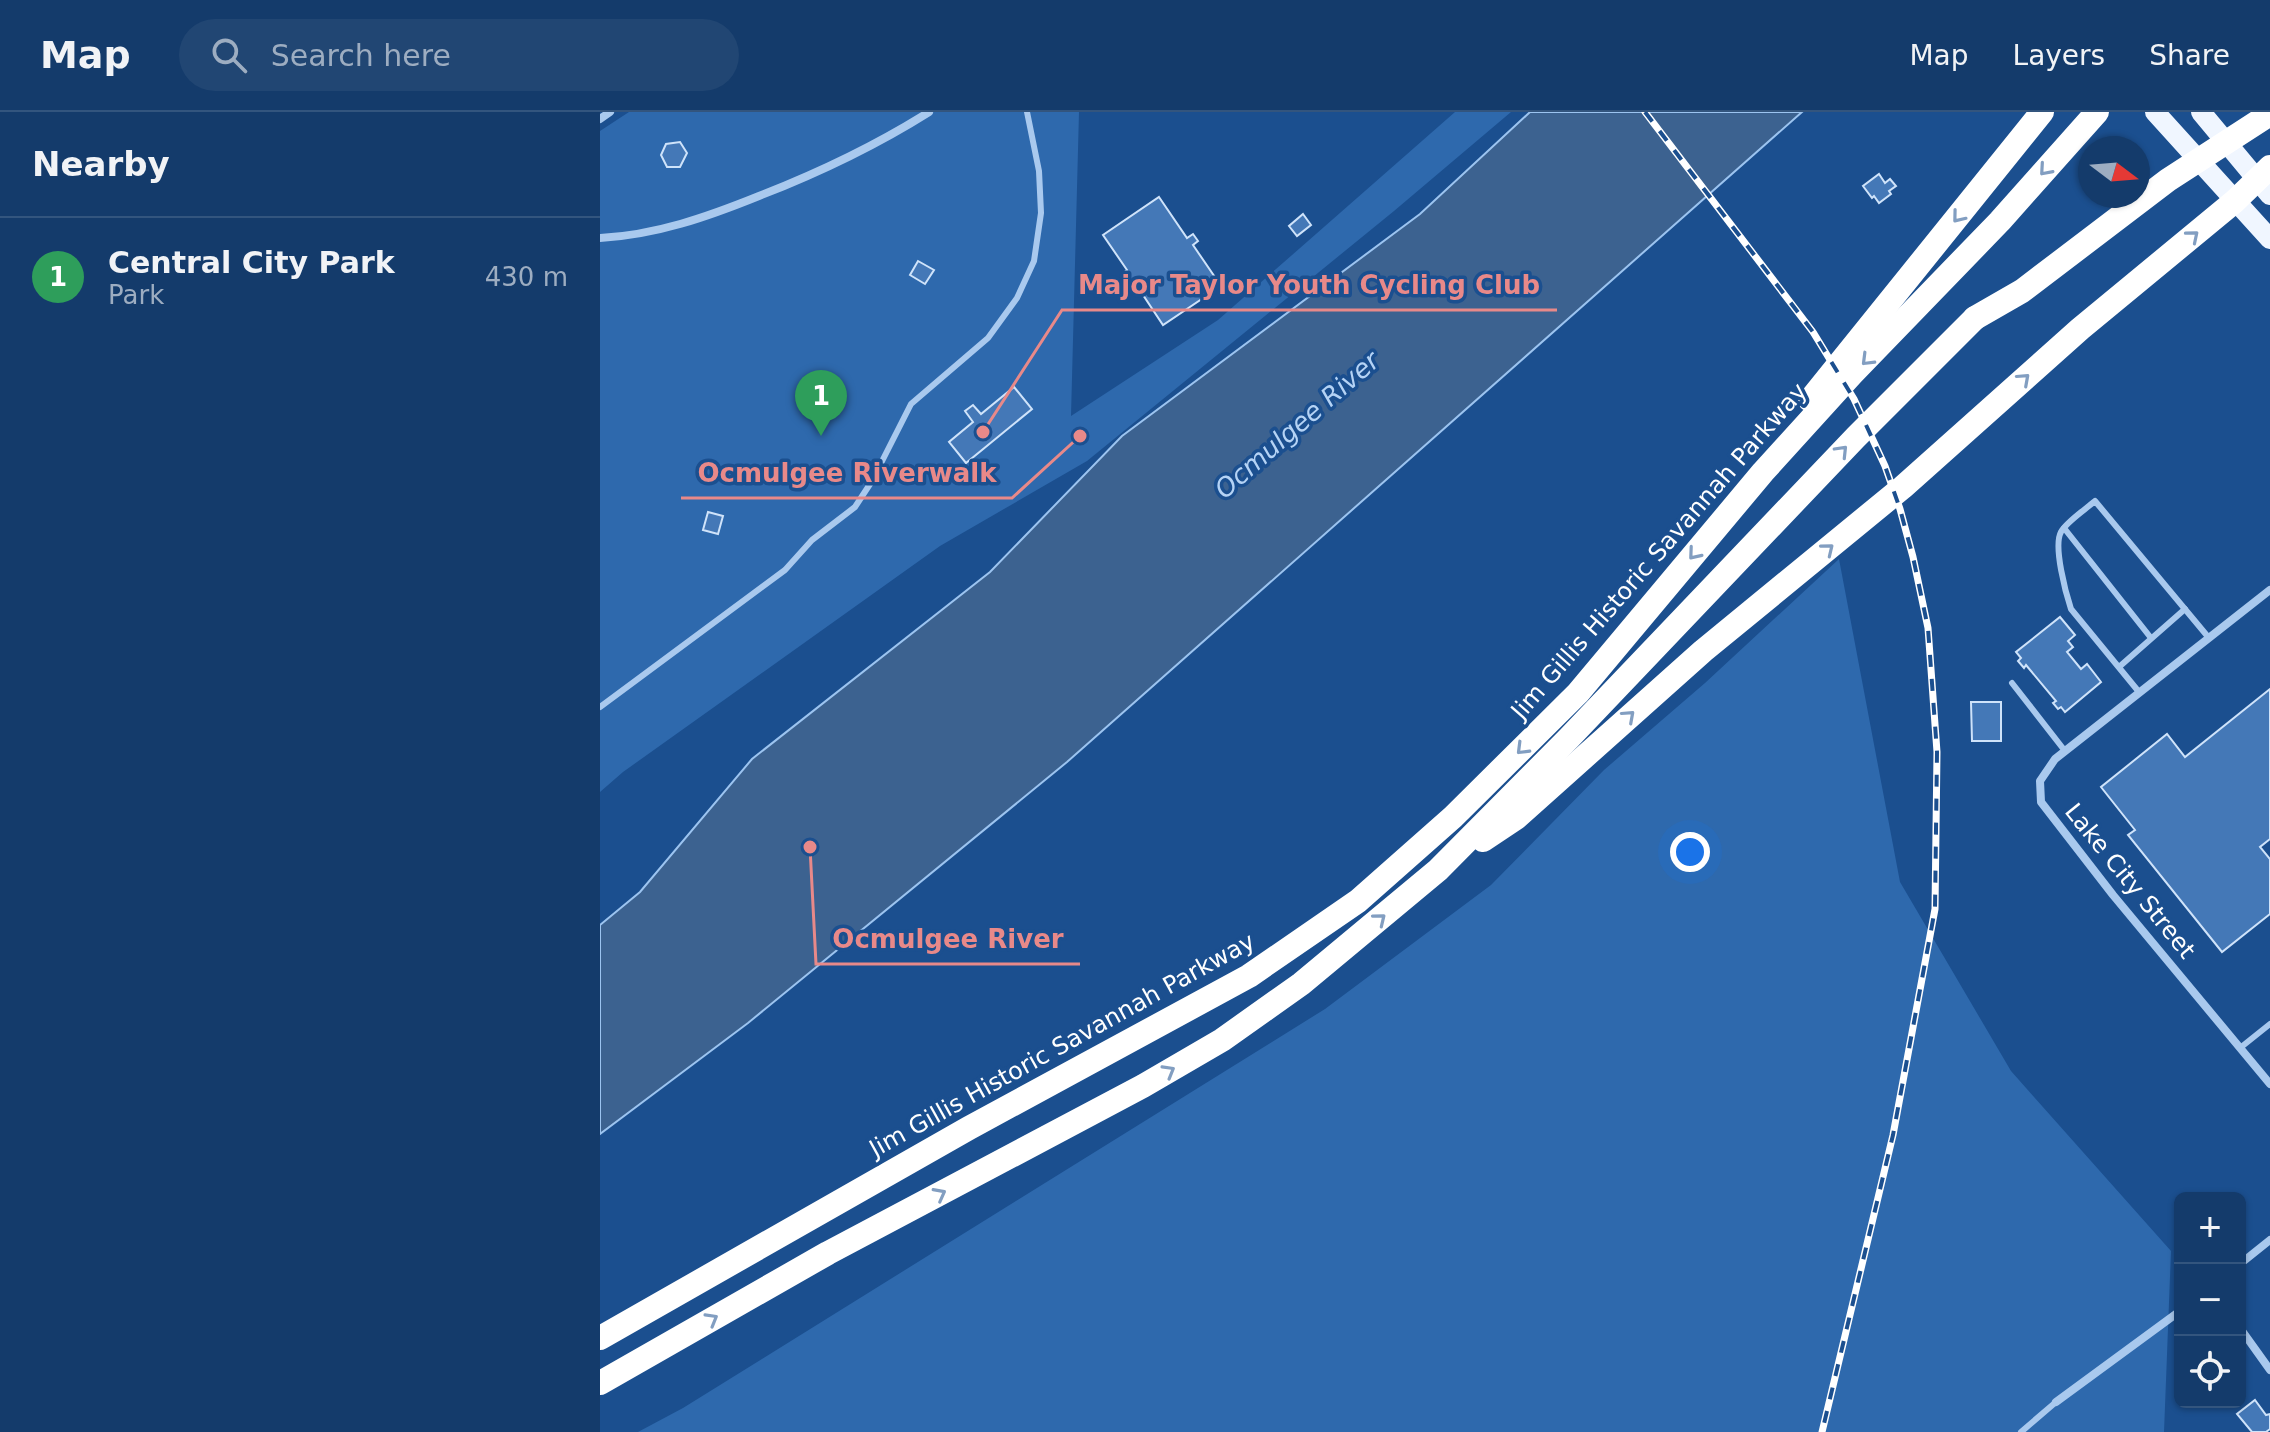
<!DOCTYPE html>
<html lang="en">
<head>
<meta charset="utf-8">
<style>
	:root { --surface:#143b6b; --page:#214673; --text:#f1f3f6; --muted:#9dadc1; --line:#33557e; --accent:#8abfa5 }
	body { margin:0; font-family:"DejaVu Sans",sans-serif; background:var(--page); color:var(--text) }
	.controls { position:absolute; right:24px; bottom:24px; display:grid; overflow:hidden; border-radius:12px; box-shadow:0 2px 6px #0004 }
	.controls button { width:72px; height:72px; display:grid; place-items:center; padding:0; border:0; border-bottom:2px solid var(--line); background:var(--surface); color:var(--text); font:40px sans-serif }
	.compass { position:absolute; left:1478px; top:24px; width:72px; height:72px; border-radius:50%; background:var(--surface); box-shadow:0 2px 6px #0004; rotate:106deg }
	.you { position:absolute; left:1090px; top:740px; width:28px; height:28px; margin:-20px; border:6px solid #fff; border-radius:50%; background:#1a73e8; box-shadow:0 0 0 12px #1a73e833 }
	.badge { display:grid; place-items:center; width:52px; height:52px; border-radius:50%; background:var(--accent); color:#fff; font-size:26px; font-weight:700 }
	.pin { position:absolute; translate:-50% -66px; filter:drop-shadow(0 2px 4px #0008) }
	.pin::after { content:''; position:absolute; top:42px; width:28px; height:24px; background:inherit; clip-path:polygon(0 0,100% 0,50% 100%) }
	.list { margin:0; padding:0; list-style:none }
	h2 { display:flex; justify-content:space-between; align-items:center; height:104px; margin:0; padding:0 32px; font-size:34px }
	h2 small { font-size:26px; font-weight:400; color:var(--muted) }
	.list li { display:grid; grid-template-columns:52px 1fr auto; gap:24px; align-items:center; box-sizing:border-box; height:120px; padding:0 32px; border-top:2px solid var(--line) }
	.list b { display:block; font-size:30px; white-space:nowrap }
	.list p { margin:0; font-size:26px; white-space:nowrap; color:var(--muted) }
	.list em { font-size:26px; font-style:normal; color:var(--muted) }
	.icon { flex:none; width:44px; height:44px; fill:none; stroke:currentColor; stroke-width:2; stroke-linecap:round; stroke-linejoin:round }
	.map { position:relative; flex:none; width:1670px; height:1320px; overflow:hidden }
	header { display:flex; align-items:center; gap:48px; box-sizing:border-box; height:112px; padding:0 40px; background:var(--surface); border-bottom:2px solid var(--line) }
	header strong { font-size:38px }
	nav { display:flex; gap:44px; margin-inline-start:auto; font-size:28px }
	.search { width:560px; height:72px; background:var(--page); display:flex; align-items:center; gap:20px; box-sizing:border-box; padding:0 28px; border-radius:44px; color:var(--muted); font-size:30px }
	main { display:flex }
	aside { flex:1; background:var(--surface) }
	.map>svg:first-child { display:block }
	.green { fill:#2e69ad }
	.water { fill:#3c6290; stroke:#9cc4f0; stroke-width:2 }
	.building { fill:#4478b7; stroke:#cfe3fa; stroke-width:2 }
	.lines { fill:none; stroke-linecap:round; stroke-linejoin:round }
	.lane { stroke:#a9c9ee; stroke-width:6 }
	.street { stroke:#a9c9ee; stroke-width:8 }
	.primary { stroke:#f0f6ff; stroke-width:20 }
	.highway { stroke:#fff; stroke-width:24 }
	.rail-casing { stroke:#fff; stroke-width:7 }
	.rail { stroke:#1b4f8f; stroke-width:4; stroke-dasharray:12; stroke-linecap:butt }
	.highway-bridge { stroke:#fff; stroke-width:24 }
	.oneway { stroke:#829ec1 }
	.labels { text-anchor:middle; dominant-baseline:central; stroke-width:7; stroke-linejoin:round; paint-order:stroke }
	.street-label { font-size:24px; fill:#fff; stroke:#1b4f8f }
	.water-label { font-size:26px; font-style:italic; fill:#b5d3f5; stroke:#1b4f8f }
	.leader { fill:none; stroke:#e88989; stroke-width:3 }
	.callout-dot { fill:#e88989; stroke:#1b4f8f; stroke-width:3 }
	.callout-label { font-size:26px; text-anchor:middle; font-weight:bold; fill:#e88989; stroke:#1b4f8f; stroke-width:7; stroke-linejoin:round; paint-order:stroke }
</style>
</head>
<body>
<header>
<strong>Map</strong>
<div class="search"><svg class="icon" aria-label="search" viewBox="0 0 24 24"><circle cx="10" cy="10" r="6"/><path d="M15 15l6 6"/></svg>Search here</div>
<nav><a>Map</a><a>Layers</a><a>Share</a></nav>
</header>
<main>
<aside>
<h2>Nearby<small></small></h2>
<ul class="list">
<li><span class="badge" style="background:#2e9e5b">1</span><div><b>Central City Park</b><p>Park</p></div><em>430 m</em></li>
</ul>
</aside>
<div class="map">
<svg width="1670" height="1320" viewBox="0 0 1670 1320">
	<rect width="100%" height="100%" fill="#1b4f8f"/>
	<g class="green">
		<polygon points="29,0 479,0 471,304 618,208 855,0 911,0 794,99 487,349 340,434 23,660 0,680 0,19"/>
		<polygon points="1239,447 1300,770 1411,959 1571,1139 1564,1320 38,1320 83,1296 725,897 891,773 1004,658 1105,571"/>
	</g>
	<polygon class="water" points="930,0 1202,0 467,650 148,911 0,1022 0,813 40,780 152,647 390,460 522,324 820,102"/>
	<g class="building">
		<polygon points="80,30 87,41 80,55 67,55 61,43 66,32"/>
		<polygon points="1279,62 1285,71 1290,67 1296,74 1289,79 1291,82 1279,91 1274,84 1272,86 1263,74"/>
		<polygon points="559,85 587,126 593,122 598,129 593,133 621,174 563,213 539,177 534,181 522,162 527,158 503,123"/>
		<polygon points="703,102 711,113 697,124 689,114"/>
		<polygon points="318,149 334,158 325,172 310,163"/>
		<polygon points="414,275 432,297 366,351 349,330 373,310 365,299 373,293 381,302"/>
		<polygon points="108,400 123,404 118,422 103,418"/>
		<polygon points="1460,505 1475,523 1468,529 1473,535 1467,540 1481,557 1487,552 1501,570 1465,600 1461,595 1458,597 1453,591 1456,589 1426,553 1424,556 1418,549 1421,546 1416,540"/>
		<polygon points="1670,577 1670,727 1660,735 1670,747 1670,802 1622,840 1528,723 1535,718 1501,675 1567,622 1585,645"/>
		<polygon points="1371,590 1401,590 1401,629 1372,629"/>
		<polygon points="1655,1288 1666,1303 1670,1302 1670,1317 1666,1320 1652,1320 1637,1302"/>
	</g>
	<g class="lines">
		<g class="lane">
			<polyline points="1464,416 1551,526"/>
			<polyline points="1519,555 1585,497"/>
			<polyline points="1412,571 1465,639"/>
			<path d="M1539,580L1471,497C1466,482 1453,434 1461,420C1466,410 1486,397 1495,389L1609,526"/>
			<polyline points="0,595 185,458 212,428 255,395 272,369 311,292 388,226 417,186 434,149 441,101 439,59 427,0"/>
			<polyline points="1640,936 1670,912"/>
			<polyline points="1421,1320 1456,1290"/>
		</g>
		<g class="street">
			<polyline points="0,7 10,0"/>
			<path d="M0,126C56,123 107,105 159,84C218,61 275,34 329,0"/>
			<polyline points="1670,478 1455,647 1440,669 1441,690 1513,783 1670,972"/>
			<polyline points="1640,1152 1670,1128"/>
			<polyline points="1640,1216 1670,1258"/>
			<polyline points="1456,1290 1580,1199"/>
		</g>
		<g class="primary">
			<polyline points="1555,0 1670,127"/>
			<polyline points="1601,0 1670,83"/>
		</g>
		<g class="highway">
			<polyline points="1210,288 1442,0"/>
			<polyline points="883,728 916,706 1103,539 1303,375 1480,217 1635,89 1670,55"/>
			<polyline points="0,1226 369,1016 649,864 758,789 853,705 978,581 1163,360 1252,262 1400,109 1497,0"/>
			<polyline points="0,1271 228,1141 543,974 622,928 701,872 838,758 969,626 1256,325 1375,206"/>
		</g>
		<g class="rail-casing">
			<polyline id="rail" points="1045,0 1213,220 1254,287 1285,354 1300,397 1313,445 1328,516 1337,640 1335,797 1293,1023 1222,1320"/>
		</g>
		<use href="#rail" class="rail"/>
		<polyline class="highway-bridge" points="1375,206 1422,179 1568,68 1670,2"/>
	</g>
	<defs><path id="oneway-chevron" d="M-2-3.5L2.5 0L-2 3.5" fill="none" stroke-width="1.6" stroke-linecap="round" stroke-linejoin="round" transform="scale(2)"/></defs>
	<g class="oneway">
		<use href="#oneway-chevron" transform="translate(1445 58) rotate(131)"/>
		<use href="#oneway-chevron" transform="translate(1358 105) rotate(129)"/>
		<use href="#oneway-chevron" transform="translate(1593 124) rotate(-40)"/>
		<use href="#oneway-chevron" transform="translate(1267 248) rotate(135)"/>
		<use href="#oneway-chevron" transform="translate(1424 267) rotate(-42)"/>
		<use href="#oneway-chevron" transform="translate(1242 339) rotate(-46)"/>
		<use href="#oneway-chevron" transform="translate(1228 437) rotate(-39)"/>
		<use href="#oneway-chevron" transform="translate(1094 442) rotate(130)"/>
		<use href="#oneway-chevron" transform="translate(1029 604) rotate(-42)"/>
		<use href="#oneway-chevron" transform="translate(922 637) rotate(135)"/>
		<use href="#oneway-chevron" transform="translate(780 807) rotate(-39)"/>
		<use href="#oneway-chevron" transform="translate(569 959) rotate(-30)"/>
		<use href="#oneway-chevron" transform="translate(340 1082) rotate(-28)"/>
		<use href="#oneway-chevron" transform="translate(112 1207) rotate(-30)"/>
	</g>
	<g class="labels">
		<g class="street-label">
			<text transform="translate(1059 439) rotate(-49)">Jim Gillis Historic Savannah Parkway</text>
			<text transform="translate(1530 769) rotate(51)">Lake City Street</text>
			<text transform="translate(462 933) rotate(-29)">Jim Gillis Historic Savannah Parkway</text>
		</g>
		<g class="water-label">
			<text transform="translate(697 313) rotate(-41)">Ocmulgee River</text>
		</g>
	</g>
	<path class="leader" d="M383 320L462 198H957M480 324L412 386H81M210 735L216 852H480"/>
	<g class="callout-dot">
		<circle cx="383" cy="320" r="8"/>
		<circle cx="480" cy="324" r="8"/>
		<circle cx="210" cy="735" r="8"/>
	</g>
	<g class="callout-label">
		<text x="709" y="182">Major Taylor Youth Cycling Club</text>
		<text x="247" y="370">Ocmulgee Riverwalk</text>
		<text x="348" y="836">Ocmulgee River</text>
	</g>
</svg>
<div class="controls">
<button>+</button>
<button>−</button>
<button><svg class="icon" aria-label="locate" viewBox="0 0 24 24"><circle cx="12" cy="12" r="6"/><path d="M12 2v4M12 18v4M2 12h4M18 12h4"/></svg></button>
</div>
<svg class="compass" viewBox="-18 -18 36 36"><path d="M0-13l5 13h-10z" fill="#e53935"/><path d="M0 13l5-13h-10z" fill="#9dadc1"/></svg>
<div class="you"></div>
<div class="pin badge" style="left:221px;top:324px;background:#2e9e5b">1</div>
</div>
</main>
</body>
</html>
